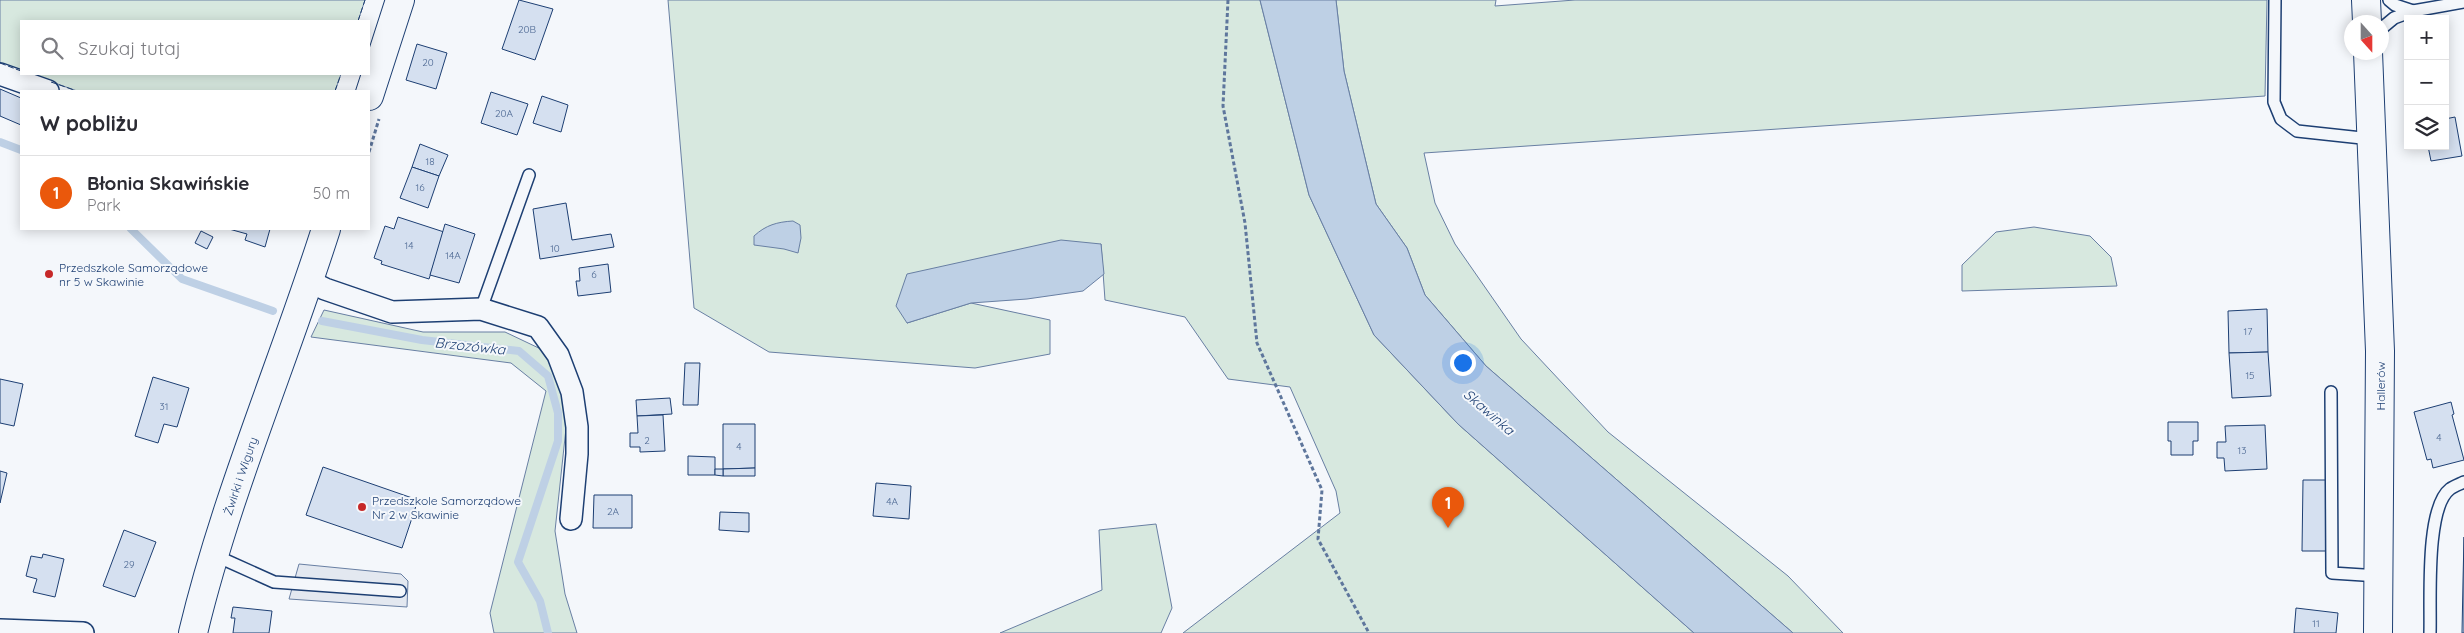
<!DOCTYPE html>
<html lang="pl">
<head>
<meta charset="utf-8">
<style>
	:root { --surface:#fff; --page:#f7f7f7; --text:#2b2b33; --muted:#7c7c81; --line:#e1e1e2; --accent:#ea580c }
	body { margin:0; font-family:Quicksand,sans-serif; background:var(--page); color:var(--text) }
	.controls { position:absolute; right:15px; top:15px; display:grid; overflow:hidden; border-radius:0px; box-shadow:0 2px 12px #0003 }
	.controls button { width:45px; height:45px; display:grid; place-items:center; padding:0; border:0; border-bottom:1px solid var(--line); background:var(--surface); color:var(--text); font:25px sans-serif }
	.compass { position:absolute; left:2344px; top:15px; width:45px; height:45px; border-radius:50%; background:var(--surface); box-shadow:0 2px 12px #0003; rotate:159deg }
	.you { position:absolute; left:1462px; top:362px; width:18px; height:18px; margin:-12px; border:4px solid #fff; border-radius:50%; background:#1a73e8; box-shadow:0 0 0 8px #1a73e833 }
	.badge { display:grid; place-items:center; width:32px; height:32px; border-radius:50%; background:var(--accent); color:#fff; font-size:16px; font-weight:700 }
	.pin { position:absolute; translate:-50% -41px; filter:drop-shadow(0 1px 2px #0008) }
	.pin::after { content:''; position:absolute; top:26px; width:18px; height:15px; background:inherit; clip-path:polygon(0 0,100% 0,50% 100%) }
	.list { margin:0; padding:0; list-style:none }
	h2 { display:flex; justify-content:space-between; align-items:center; height:65px; margin:0; padding:0 20px; font-size:21px }
	h2 small { font-size:16px; font-weight:400; color:var(--muted) }
	.list li { display:grid; grid-template-columns:32px 1fr auto; gap:15px; align-items:center; box-sizing:border-box; height:75px; padding:0 20px; border-top:1px solid var(--line) }
	.list b { display:block; font-size:19px; white-space:nowrap }
	.list p { margin:0; font-size:16px; white-space:nowrap; color:var(--muted) }
	.list em { font-size:16px; font-style:normal; color:var(--muted) }
	.icon { flex:none; width:28px; height:28px; fill:none; stroke:currentColor; stroke-width:2; stroke-linecap:round; stroke-linejoin:round }
	.map { position:relative; flex:none; width:2464px; height:633px; overflow:hidden }
	.search { position:absolute; background:var(--surface); box-shadow:0 2px 12px #0003; left:20px; top:20px; width:350px; height:55px; display:flex; align-items:center; gap:12px; box-sizing:border-box; padding:0 18px; border-radius:0px; color:var(--muted); font-size:19px }
	.panel { position:absolute; background:var(--surface); box-shadow:0 2px 12px #0003; left:20px; top:90px; width:350px; height:140px; border-radius:0px }
	.map>svg:first-child { display:block }
	.green { fill:#d7e8df; stroke:#687fa3 }
	.parking { fill:#e3e8f0; stroke:#687fa3 }
	.water { fill:#bed0e5; stroke:#687fa3 }
	.lines { fill:none; stroke-linecap:round; stroke-linejoin:round }
	.stream { stroke:#bed0e5; stroke-width:8 }
	.building { fill:#d5e0f0; stroke:#1d3f73 }
	.lane-casing { stroke:#1d3f73; stroke-width:14 }
	.street-casing { stroke:#1d3f73; stroke-width:24 }
	.secondary-casing { stroke:#1d3f73; stroke-width:30 }
	.path { stroke:#5e769c; stroke-width:3; stroke-dasharray:4 2.5; stroke-linecap:butt }
	.lane { stroke:#f4f7fb; stroke-width:11 }
	.street { stroke:#f4f7fb; stroke-width:21 }
	.secondary { stroke:#f4f7fb; stroke-width:28 }
	.fence { stroke:#1d3f73; stroke-width:1; stroke-dasharray:6 2.5; stroke-linecap:butt }
	.poi-dot { fill:#c62828; stroke:#f4f7fb; stroke-width:2 }
	.labels { text-anchor:middle; dominant-baseline:central; stroke-width:4; stroke-linejoin:round; paint-order:stroke }
	.number-label { font-size:10px; fill:#4b6792 }
	.poi-label { font-size:12px; fill:#1d3f73; stroke:#f4f7fb; text-anchor:start }
	.street-label { font-size:12px; fill:#1d3f73; stroke:#f4f7fb }
	.water-label { font-size:14px; font-style:italic; fill:#1d3f73; stroke:#f4f7fb }
</style>
</head>
<body>
<div class="map">
<svg width="2464" height="633" viewBox="0 0 2464 633">
	<rect width="100%" height="100%" fill="#f4f7fb"/>
	<g class="green">
		<polygon points="0,0 365,0 358,21 21,21 21,71 0,63"/>
		<polygon points="668,0 1260,0 1309,195 1374,335 1458,424 1694,633 1183,633 1340,513 1336,491 1290,387 1228,379 1185,317 1105,300 1101,244 907,323 971,303 1050,320 1050,354 975,368 769,352 694,308"/>
		<polygon points="1336,0 1496,0 1495,6 1575,0 2267,0 2265,96 1424,153 1435,203 1455,244 1521,339 1608,432 1788,576 1843,633 1793,633 1486,366 1425,295 1407,248 1376,204 1344,71"/>
		<polygon points="30,74 341,74 335,91 77,91"/>
		<polygon points="2034,227 2090,236 2111,257 2117,286 1962,291 1962,265 1996,232"/>
		<polygon points="324,310 423,332 505,332 545,351 570,391 555,531 565,594 577,633 494,633 490,613 546,391 511,363 311,337"/>
		<polygon points="1156,524 1172,608 1161,633 1000,633 1102,590 1099,530"/>
	</g>
	<polygon class="parking" points="299,564 401,574 408,581 407,607 289,599"/>
	<g class="water">
		<polygon points="1260,0 1336,0 1344,71 1376,204 1407,248 1425,295 1486,366 1793,633 1694,633 1458,424 1374,335 1309,195"/>
		<path d="M793,221L800,225L801,238L798,253L784,249L754,245V236C766,225 777,222 793,221Z"/>
		<polygon points="1061,240 1101,244 1104,274 1083,291 1027,299 971,303 907,323 896,306 907,274"/>
	</g>
	<g class="lines">
		<g class="stream">
			<polyline points="0,142 21,150"/>
			<polyline points="131,229 182,279 273,311"/>
			<polyline points="322,321 422,340 519,351 548,376 558,413 558,441 518,562 540,601 548,633"/>
		</g>
	</g>
	<g class="building">
		<polygon points="519,0 553,9 535,60 502,49"/>
		<polygon points="417,44 447,53 436,89 406,80"/>
		<polygon points="0,89 21,98 21,125 0,116"/>
		<polygon points="491,92 528,104 517,135 481,123"/>
		<polygon points="542,96 568,105 561,132 533,123"/>
		<polygon points="2455,117 2462,156 2431,161 2428,146 2445,146 2445,119"/>
		<polygon points="420,144 448,155 439,176 412,167"/>
		<polygon points="412,167 439,176 428,208 400,198"/>
		<polygon points="566,203 572,240 611,234 614,247 540,259 533,209"/>
		<polygon points="398,217 444,232 429,279 381,264 382,261 374,258 385,226 394,229"/>
		<polygon points="445,224 475,234 459,283 430,275"/>
		<polygon points="229,229 270,229 265,247 245,240 247,234"/>
		<polygon points="201,231 213,237 207,249 195,243"/>
		<polygon points="608,264 611,292 578,296 576,281 580,281 579,268"/>
		<polygon points="2267,309 2268,352 2229,353 2228,311"/>
		<polygon points="2268,352 2271,396 2232,398 2229,353"/>
		<polygon points="685,363 700,363 698,405 683,405"/>
		<polygon points="153,377 189,388 177,427 164,424 158,443 135,436"/>
		<polygon points="0,379 23,384 14,426 0,423"/>
		<polygon points="670,398 672,414 637,416 636,400"/>
		<polygon points="2451,402 2454,414 2452,415 2464,460 2433,468 2431,459 2427,460 2414,412"/>
		<polygon points="663,415 665,451 640,452 640,447 630,447 630,433 638,433 637,416"/>
		<polygon points="2168,422 2198,422 2198,441 2193,441 2193,455 2171,455 2171,441 2168,441"/>
		<polygon points="723,424 755,424 755,468 723,469"/>
		<polygon points="2265,425 2267,469 2225,471 2224,458 2217,458 2217,442 2226,442 2225,426"/>
		<polygon points="688,456 715,457 715,475 688,475"/>
		<polygon points="323,467 418,500 402,548 306,515"/>
		<polygon points="755,468 755,476 723,476 723,469"/>
		<polygon points="715,469 723,469 723,476 715,475"/>
		<polygon points="0,471 7,473 0,503"/>
		<polygon points="2303,480 2330,480 2329,551 2302,551"/>
		<polygon points="876,483 911,486 909,519 873,516"/>
		<polygon points="594,495 632,495 632,528 593,528"/>
		<polygon points="720,512 749,513 749,532 719,530"/>
		<polygon points="124,530 156,542 135,597 103,586"/>
		<polygon points="2464,537 2464,633 2462,633 2463,581"/>
		<polygon points="43,554 64,559 55,597 33,592 37,579 26,576 31,556 42,558"/>
		<polygon points="233,607 272,611 269,633 233,633 235,618 231,618"/>
		<polygon points="2296,608 2338,613 2336,633 2294,633"/>
	</g>
	<g class="lines">
		<g class="lane-casing">
			<g id="lane">
				<polyline points="2275,0 2274,102 2281,119 2297,131 2371,139"/>
				<polyline points="2413,11 2464,2"/>
				<polyline points="2382,28 2394,18 2413,11 2395,5 2389,0"/>
				<polyline points="481,309 529,175"/>
				<polyline points="2331,392 2332,573 2379,576"/>
				<polyline points="214,555 274,582 400,591"/>
				<path d="M2430,633C2431,602 2425,508 2450,489C2454,486 2460,484 2464,482"/>
			</g>
		</g>
		<g class="street-casing">
			<g id="street">
				<polyline points="0,74 48,91"/>
				<polyline points="309,281 325,289 392,312 481,309 538,327 558,355 572,392 577,427 577,454 571,519"/>
				<polyline points="0,630 83,633"/>
			</g>
		</g>
		<g class="secondary-casing">
			<g id="secondary">
				<polyline points="2366,0 2367,22"/>
				<polyline points="2368,52 2380,351 2378,633"/>
				<polyline points="369,96 400,0"/>
				<path id="s1" d="M193,633C226,495 283,364 326,229"/>
			</g>
		</g>
		<g class="path">
			<polyline points="1228,0 1223,106 1245,223 1257,343 1322,490 1318,539 1369,633"/>
			<polyline points="369,152 379,119"/>
		</g>
		<use href="#lane" class="lane"/>
		<use href="#street" class="street"/>
		<use href="#secondary" class="secondary"/>
		<g class="fence">
			<polyline points="358,21 365,0"/>
			<polyline points="0,63 21,71"/>
			<polyline points="51,82 77,91"/>
			<polyline points="335,91 341,74"/>
		</g>
	</g>
	<g class="poi-dot">
		<circle cx="49" cy="274" r="5"/>
		<circle cx="362" cy="507" r="5"/>
	</g>
	<g class="labels">
		<g class="number-label">
			<text x="527" y="29">20B</text>
			<text x="428" y="62">20</text>
			<text x="504" y="113">20A</text>
			<text x="430" y="161">18</text>
			<text x="420" y="187">16</text>
			<text x="409" y="245">14</text>
			<text x="555" y="248">10</text>
			<text x="453" y="255">14A</text>
			<text x="594" y="274">6</text>
			<text x="2248" y="331">17</text>
			<text x="2250" y="375">15</text>
			<text x="164" y="406">31</text>
			<text x="2439" y="437">4</text>
			<text x="647" y="440">2</text>
			<text x="739" y="446">4</text>
			<text x="2242" y="450">13</text>
			<text x="892" y="501">4A</text>
			<text x="613" y="511">2A</text>
			<text x="129" y="564">29</text>
			<text x="2316" y="623">11</text>
		</g>
		<g class="poi-label">
			<text x="59" y="267">Przedszkole Samorządowe<tspan x="59" dy="14">nr 5 w Skawinie</tspan></text>
			<text x="372" y="500">Przedszkole Samorządowe<tspan x="372" dy="14">Nr 2 w Skawinie</tspan></text>
		</g>
		<g class="street-label">
			<text transform="translate(2380 386) rotate(-90)">Hallerów</text>
			<text stroke="none"><textPath href="#s1" startOffset="164">Żwirki i Wigury</textPath></text>
		</g>
		<g class="water-label">
			<text transform="translate(470 346) rotate(6)">Brzozówka</text>
			<text transform="translate(1489 412) rotate(41)">Skawinka</text>
		</g>
	</g>
</svg>
<div class="controls">
<button>+</button>
<button>−</button>
<button><svg class="icon" aria-label="layers" viewBox="0 0 24 24"><path d="M12 4l9 5-9 5-9-5zM3 14l9 5 9-5"/></svg></button>
</div>
<svg class="compass" viewBox="-18 -18 36 36"><path d="M0-13l5 13h-10z" fill="#e53935"/><path d="M0 13l5-13h-10z" fill="#7c7c81"/></svg>
<div class="you"></div>
<div class="pin badge" style="left:1448px;top:528px">1</div>
<div class="search"><svg class="icon" aria-label="search" viewBox="0 0 24 24"><circle cx="10" cy="10" r="6"/><path d="M15 15l6 6"/></svg>Szukaj tutaj</div>
<section class="panel">
<h2>W pobliżu<small></small></h2>
<ul class="list">
<li><span class="badge">1</span><div><b>Błonia Skawińskie</b><p>Park</p></div><em>50 m</em></li>
</ul>
</section>
</div>
</body>
</html>
